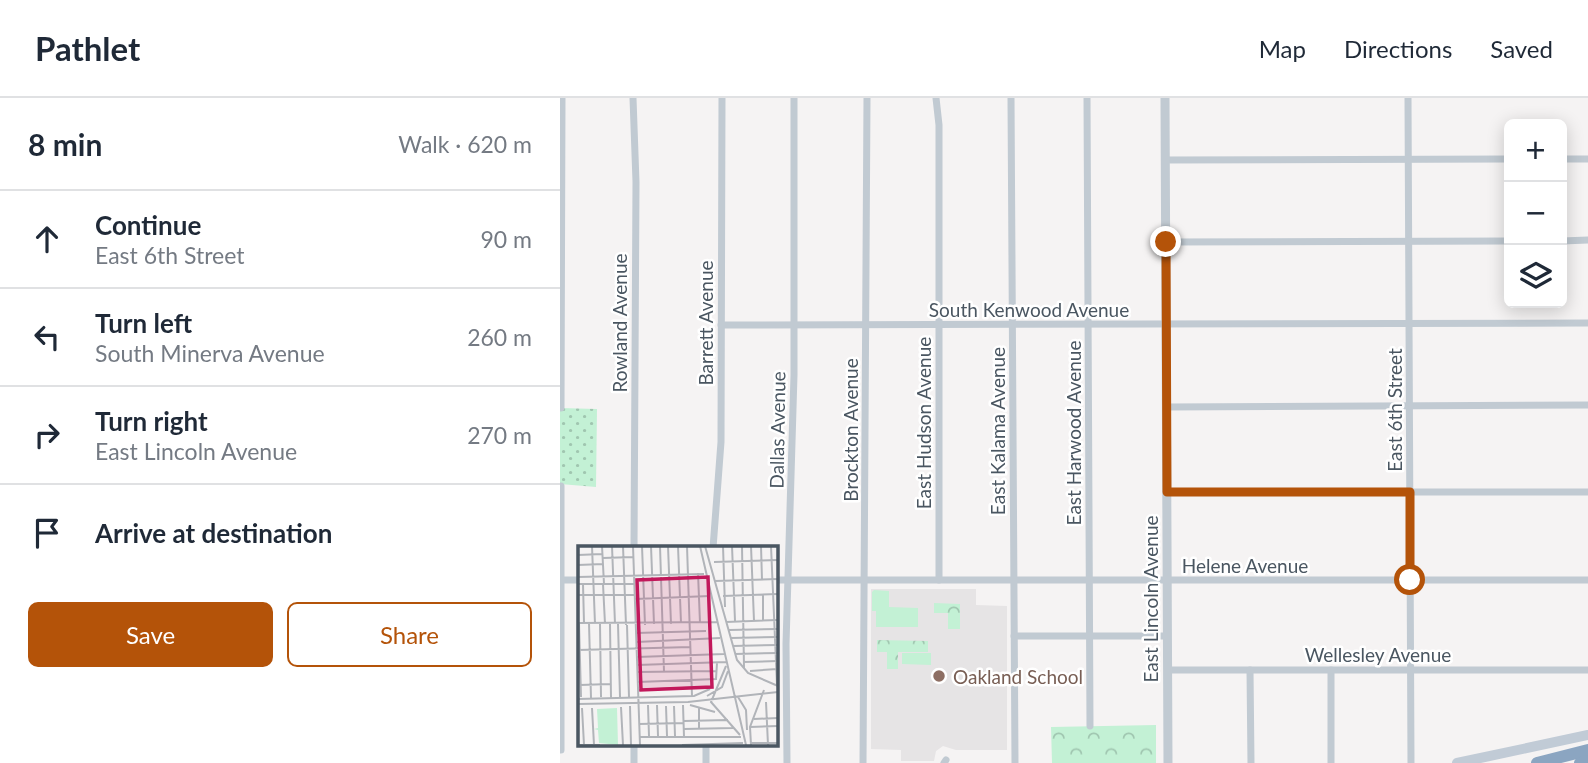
<!DOCTYPE html>
<html lang="en">
<head>
<meta charset="utf-8">
<style>
	:root { --surface:#fff; --page:#f2f2f3; --text:#1f2937; --muted:#747a83; --line:#e0e1e3; --accent:#b45309 }
	body { margin:0; font-family:Lato,sans-serif; background:var(--page); color:var(--text) }
	.controls { position:absolute; right:21px; top:21px; display:grid; overflow:hidden; border-radius:10px; box-shadow:0 4px 18px #0003 }
	.controls button { width:63px; height:63px; display:grid; place-items:center; padding:0; border:0; border-bottom:2px solid var(--line); background:var(--surface); color:var(--text); font:35px sans-serif }
	.stop { position:absolute; width:21px; height:21px; margin:-16px; border:5px solid #b45309; border-radius:50%; background:#fff }
	.stop.end { background:#b45309; border-color:#fff; box-shadow:0 2px 7px #0008 }
	.list { margin:0; padding:0; list-style:none }
	h2 { display:flex; justify-content:space-between; align-items:center; height:91px; margin:0; padding:0 28px; font-size:30px }
	h2 small { font-size:23px; font-weight:400; color:var(--muted) }
	.list li { display:grid; grid-template-columns:46px 1fr auto; gap:21px; align-items:center; box-sizing:border-box; height:98px; padding:0 28px; border-top:2px solid var(--line) }
	.list b { display:block; font-size:26px; white-space:nowrap }
	.list p { margin:0; font-size:23px; white-space:nowrap; color:var(--muted) }
	.list em { font-size:23px; font-style:normal; color:var(--muted) }
	.actions { display:flex; gap:14px; padding:21px 28px }
	.actions a { flex:1; padding:16px 0; border:2px solid var(--accent); border-radius:10px; text-align:center; font-size:24px; color:var(--accent) }
	.actions .main { background:var(--accent); color:#fff }
	.icon { flex:none; width:38px; height:38px; fill:none; stroke:currentColor; stroke-width:2; stroke-linecap:round; stroke-linejoin:round }
	.map { position:relative; flex:none; width:1028px; height:665px; overflow:hidden }
	header { display:flex; align-items:center; gap:42px; box-sizing:border-box; height:98px; padding:0 35px; background:var(--surface); border-bottom:2px solid var(--line) }
	header strong { font-size:33px }
	nav { display:flex; gap:38px; margin-inline-start:auto; font-size:24px }
	main { display:flex }
	aside { flex:1; background:var(--surface) }
	.map>svg:first-child { display:block }
	.education { fill:#e6e4e5 }
	.grass { fill:url(#grass-dots) }
	.park { fill:url(#park-crowns) }
	.pitch { fill:#c3f1d5 }
	.lines { fill:none; stroke-linecap:round; stroke-linejoin:round }
	.minor { stroke:#c1cad2; stroke-width:7 }
	.tertiary { stroke:#c1cad2; stroke-width:9 }
	.secondary { stroke:#c1cbd6; stroke-width:10 }
	.motorway { stroke:#8ba5c1; stroke-width:12 }
	.route { stroke:#b45309; stroke-width:9 }
	.education-dot { fill:#8d6e63; stroke:#fff; stroke-width:2.5 }
	.labels { text-anchor:middle; dominant-baseline:central; stroke-width:5; stroke-linejoin:round; paint-order:stroke }
	.street-label { font-size:19px; fill:#4a5661; stroke:#fff }
	.education-label { font-size:19px; fill:#785e54; stroke:#fff; text-anchor:start }
	.inset-road { fill:none; stroke:#b1b4b9; stroke-width:2 }
	.view { fill:#c2185b; fill-opacity:0.15; stroke:#c2185b; stroke-width:3.5 }
	.inset-edge { fill:none; stroke:#4a5661; stroke-width:3.5 }
</style>
</head>
<body>
<header>
<strong>Pathlet</strong>
<nav><a>Map</a><a>Directions</a><a>Saved</a></nav>
</header>
<main>
<aside>
<h2>8 min<small>Walk · 620 m</small></h2>
<ul class="list">
<li><svg class="icon" aria-label="ahead" viewBox="0 0 24 24"><path d="M12 20V5M6 11l6-6 6 6"/></svg><div><b>Continue</b><p>East 6th Street</p></div><em>90 m</em></li>
<li><svg class="icon" aria-label="left" viewBox="0 0 24 24"><path d="M17 20v-9H6M10 6l-5 5 5 5"/></svg><div><b>Turn left</b><p>South Minerva Avenue</p></div><em>260 m</em></li>
<li><svg class="icon" aria-label="right" viewBox="0 0 24 24"><path d="M7 20v-9h11M14 6l5 5-5 5"/></svg><div><b>Turn right</b><p>East Lincoln Avenue</p></div><em>270 m</em></li>
<li><svg class="icon" aria-label="arrive" viewBox="0 0 24 24"><path d="M6 21V4h12l-3 4 3 4H6"/></svg><div><b>Arrive at destination</b></div></li>
</ul>
<div class="actions"><a class="main">Save</a><a>Share</a></div>
</aside>
<div class="map">
<svg width="1028" height="665" viewBox="0 0 1028 665">
	<defs>
		<pattern id="grass-dots" width="8" height="8" patternUnits="userSpaceOnUse" patternTransform="scale(1.75)"><rect width="8" height="8" fill="#c3f1d5"/><path d="M2 2h.1M6 6h.1" fill="none" stroke="#a0c6b0" stroke-width="1.8" stroke-linecap="round"/></pattern>
		<pattern id="park-crowns" width="20" height="18" patternUnits="userSpaceOnUse" patternTransform="scale(1.75)"><rect width="20" height="18" fill="#c3f1d5"/><path d="M2 6a3 3 0 1 1 6 0M12 15a3 3 0 1 1 6 0" fill="none" stroke="#a0c6b0"/></pattern>
	</defs>
	<rect width="100%" height="100%" fill="#f5f3f3"/>
	<polygon class="education" points="311,491 416,491 416,507 447,508 447,652 396,652 383,648 376,653 374,663 341,663 341,652 311,651"/>
	<polygon class="grass" points="0,310 37,311 36,389 0,386"/>
	<g class="park">
		<polygon points="374,505 400,506 400,531 388,531 388,515 374,515"/>
		<polygon points="317,542 368,543 368,554 338,554 338,571 327,571 327,554 317,554"/>
		<polygon points="596,627 596,665 492,665 491,629"/>
	</g>
	<g class="pitch">
		<polygon points="314,492 329,493 329,509 358,510 358,529 316,529 316,513 312,513 312,494"/>
		<polygon points="342,555 371,555 371,567 342,566"/>
	</g>
	<g class="lines">
		<g class="minor">
			<polyline points="73,0 76,84 74,450"/>
			<polyline points="376,0 379,27 379,482"/>
			<polyline points="451,0 455,665"/>
			<polyline points="527,0 530,628"/>
			<polyline points="848,0 851,665"/>
			<polyline points="1002,61 1028,61"/>
			<polyline points="605,62 949,61"/>
			<polyline points="1002,143 1028,142"/>
			<polyline points="605,144 949,143"/>
			<polyline points="161,227 1028,225"/>
			<polyline points="606,309 1028,307"/>
			<polyline points="1,310 2,0"/>
			<polyline points="607,394 1028,394"/>
			<polyline points="153,450 161,344 162,0"/>
			<polyline points="0,482 19,482"/>
			<polyline points="215,482 1028,482"/>
			<polyline points="454,538 607,538"/>
			<polyline points="608,572 1028,572"/>
			<polyline points="690,572 691,665"/>
			<polyline points="771,572 771,665"/>
			<polyline points="146,646 146,665"/>
			<polyline points="1,652 1,388"/>
			<polyline points="74,665 74,646"/>
			<polyline points="227,665 226,546 234,277 234,0"/>
			<polyline points="303,665 307,0"/>
			<polyline points="384,665 386,662"/>
		</g>
		<polyline class="tertiary" points="605,0 608,665"/>
		<polyline class="secondary" points="897,665 1028,637"/>
		<g class="motorway">
			<polyline points="977,665 1028,652"/>
			<polyline points="1020,665 1028,663"/>
		</g>
	</g>
	<g class="lines">
		<polyline class="route" points="606,144 607,394 850,394 850,482"/>
	</g>
	<circle class="education-dot" cx="379" cy="578" r="7"/>
	<g class="labels">
		<g class="street-label">
			<text x="469" y="211">South Kenwood Avenue</text>
			<text transform="translate(59 225) rotate(-90)">Rowland Avenue</text>
			<text transform="translate(145 225) rotate(-90)">Barrett Avenue</text>
			<text transform="translate(834 312) rotate(-90)">East 6th Street</text>
			<text transform="translate(363 325) rotate(-90)">East Hudson Avenue</text>
			<text transform="translate(217 332) rotate(-89)">Dallas Avenue</text>
			<text transform="translate(290 332) rotate(-90)">Brockton Avenue</text>
			<text transform="translate(437 333) rotate(-90)">East Kalama Avenue</text>
			<text transform="translate(513 335) rotate(-90)">East Harwood Avenue</text>
			<text x="685" y="467">Helene Avenue</text>
			<text transform="translate(590 501) rotate(-90)">East Lincoln Avenue</text>
			<text x="818" y="556">Wellesley Avenue</text>
		</g>
		<g class="education-label">
			<text x="393" y="578">Oakland School</text>
		</g>
	</g>
	<g transform="translate(18 448)">
		<rect width="200" height="200" fill="#f5f3f3"/>
		<path d="M39,162L40,199L21,197L20,184L16,183L20,182L19,163Z" fill="#c3f1d5"/>
		<path class="inset-road" d="M14,0L17,78M24,0L26,38M34,0L37,78M45,0L48,79M55,0L62,199M64,0L67,79M73,0L76,78M82,0L86,126M90,0L93,78M100,0L103,77M109,0L114,150M122,0L168,199M127,0L159,114L170,127L200,140M145,0L147,61M154,0L157,75M164,0L166,122M173,0L176,75M183,0L184,34M193,0L199,139M0,9L24,8M25,12L55,11M136,16L200,14M0,19L25,18M120,27L122,77M0,31L126,28M137,35L200,33M0,38H56M5,38L6,77M25,38L27,78M0,49H57M185,49V75M145,50L200,48M57,53L132,50M148,76L200,74M0,77L139,76M1,77L3,151M11,77L13,152M22,78L23,151M32,78L33,152M40,78L42,151M49,79L51,151M151,84L200,83M58,87L128,85M153,92L200,91M59,96L142,92M155,100L200,99M0,104L113,101M157,108L200,107M59,111L146,108M165,116L200,115M59,119L148,116M148,120L133,156L162,189M172,125L199,123M60,126L139,125M60,136L138,133L139,117M2,139L32,138M104,142L131,141M60,144L96,142M129,150L144,141L150,125M160,151L168,164L169,184M0,153L116,150L132,143M188,156L190,199M0,158L110,156L200,146M70,159L71,190M79,159L80,190M105,159L106,191M112,159L137,166M52,160L53,199M88,160L89,190M96,160L97,190M43,161L45,199M4,162L6,199M14,162L16,199M121,162V184M176,173L200,172M106,175L150,174M61,178L106,177M172,181L200,180M106,183L155,182M62,191H163M173,197H200M0,199H22M104,199L165,197M173,199L172,181L186,144"/>
		<path class="view" d="M130,31L134,141L63,144L59,34Z"/>
		<rect width="200" height="200" class="inset-edge"/>
	</g>
</svg>
<div class="controls">
<button>+</button>
<button>−</button>
<button><svg class="icon" aria-label="layers" viewBox="0 0 24 24"><path d="M12 4l9 5-9 5-9-5zM3 14l9 5 9-5"/></svg></button>
</div>
<div class="stop" style="left:850px;top:482px"></div>
<div class="stop end" style="left:606px;top:144px"></div>
</div>
</main>
</body>
</html>
